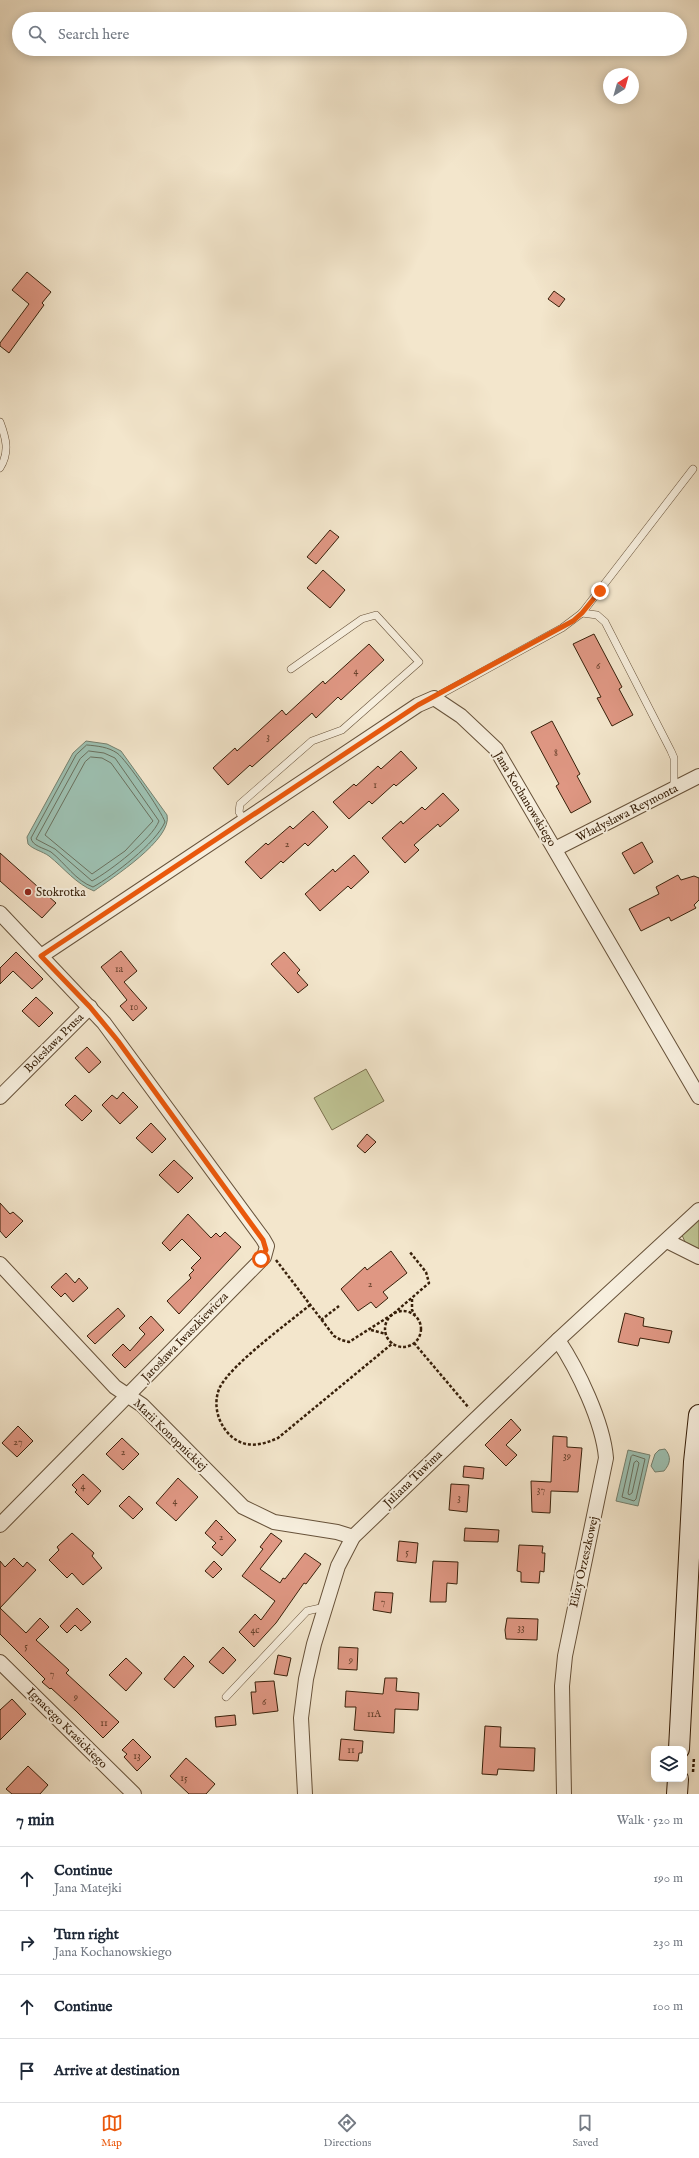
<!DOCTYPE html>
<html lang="en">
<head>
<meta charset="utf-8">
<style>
	:root { --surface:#fff; --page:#f2f2f3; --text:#1f2937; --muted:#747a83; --line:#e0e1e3; --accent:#ea580c }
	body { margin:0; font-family:"IM FELL English",serif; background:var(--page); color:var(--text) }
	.controls { position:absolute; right:12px; bottom:12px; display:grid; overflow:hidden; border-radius:8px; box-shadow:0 2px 10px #0003 }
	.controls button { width:36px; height:36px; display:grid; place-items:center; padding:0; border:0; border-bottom:1px solid var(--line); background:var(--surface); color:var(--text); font:20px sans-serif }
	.compass { position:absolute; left:603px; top:68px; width:36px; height:36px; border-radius:50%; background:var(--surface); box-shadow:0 2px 10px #0003; rotate:37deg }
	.stop { position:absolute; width:12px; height:12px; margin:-9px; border:3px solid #ea580c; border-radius:50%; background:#fff }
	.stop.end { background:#ea580c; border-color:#fff; box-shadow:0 1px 4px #0008 }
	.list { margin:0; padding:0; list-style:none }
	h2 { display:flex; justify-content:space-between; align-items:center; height:52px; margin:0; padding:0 16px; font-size:17px }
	h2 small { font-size:13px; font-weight:400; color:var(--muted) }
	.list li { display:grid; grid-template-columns:26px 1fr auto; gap:12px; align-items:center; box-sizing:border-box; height:64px; padding:0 16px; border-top:1px solid var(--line) }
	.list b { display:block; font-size:15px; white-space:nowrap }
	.list p { margin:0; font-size:13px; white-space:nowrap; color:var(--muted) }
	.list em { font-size:13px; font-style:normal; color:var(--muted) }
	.icon { flex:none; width:22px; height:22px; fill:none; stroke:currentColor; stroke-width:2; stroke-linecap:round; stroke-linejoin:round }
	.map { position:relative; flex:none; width:699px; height:1794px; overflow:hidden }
	.search { position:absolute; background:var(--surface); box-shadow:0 2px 10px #0003; left:12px; right:12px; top:12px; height:44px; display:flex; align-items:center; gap:10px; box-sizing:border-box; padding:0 14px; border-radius:22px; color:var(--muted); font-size:15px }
	.sheet { height:308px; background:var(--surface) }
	nav { display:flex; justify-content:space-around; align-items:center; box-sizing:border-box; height:56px; border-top:1px solid var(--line); background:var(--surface); font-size:11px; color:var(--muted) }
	nav a { display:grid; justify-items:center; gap:2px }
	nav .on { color:var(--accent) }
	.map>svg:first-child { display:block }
	.green { fill:#bfc494; stroke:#7c724f }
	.water { fill:#9dc0b1; stroke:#75806e }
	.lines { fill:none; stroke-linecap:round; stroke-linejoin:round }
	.shore { stroke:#6a705e; stroke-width:1 }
	.building { fill:#df9783; stroke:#38200a }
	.lane-casing { stroke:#67523a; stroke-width:8 }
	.street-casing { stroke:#67523a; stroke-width:16 }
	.secondary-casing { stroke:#38200a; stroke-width:22 }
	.path { stroke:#38200a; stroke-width:2.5; stroke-dasharray:3 2; stroke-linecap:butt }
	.lane { stroke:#f7efde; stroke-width:7 }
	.street { stroke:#f7efde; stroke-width:14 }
	.secondary { stroke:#f7efde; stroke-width:20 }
	.route { stroke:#ea580c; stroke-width:5 }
	.poi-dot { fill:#8f2418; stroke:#f7efde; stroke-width:1.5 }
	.labels { text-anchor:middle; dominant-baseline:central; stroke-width:4; stroke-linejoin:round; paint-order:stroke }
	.number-label { font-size:10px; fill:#623e28 }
	.street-label { font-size:12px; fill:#38200a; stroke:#f7efde }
	.poi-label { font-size:12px; fill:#38200a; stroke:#f7efde; text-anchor:start }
</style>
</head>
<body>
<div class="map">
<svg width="699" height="1794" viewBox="0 0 699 1794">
	<rect width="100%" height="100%" fill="#f3e6cc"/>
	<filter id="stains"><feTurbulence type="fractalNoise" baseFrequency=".005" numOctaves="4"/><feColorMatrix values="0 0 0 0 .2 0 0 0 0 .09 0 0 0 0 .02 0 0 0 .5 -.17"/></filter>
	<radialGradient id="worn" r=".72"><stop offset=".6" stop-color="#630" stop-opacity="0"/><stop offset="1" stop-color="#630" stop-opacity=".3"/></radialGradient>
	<g class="green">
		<polygon points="366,1069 384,1101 332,1130 314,1098"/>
		<polygon points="699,1218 699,1249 685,1242 682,1235"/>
	</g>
	<g class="water">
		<path d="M86,741L107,744L121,751L167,815C173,839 112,878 94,891C76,884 64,868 49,856C42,851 34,850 28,844L27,837L73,753Z"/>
		<path d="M665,1449C672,1457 670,1464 664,1471L655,1472L651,1466L655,1454L659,1450Z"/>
		<polygon points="628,1450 650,1455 638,1506 616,1501"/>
	</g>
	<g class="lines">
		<g class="shore">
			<path d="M87,745C98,746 108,747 117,753C126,759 162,812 165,822C156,843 113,876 93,887C76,881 65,863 51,852C44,848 32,846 31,838L76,755Z"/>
			<path d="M89,751L104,753L115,758L159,821C152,839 110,871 92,881L55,849L36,839L80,759Z"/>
			<polygon points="91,757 102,758 111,763 153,821 125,851 92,874 45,835 85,762"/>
			<polygon points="633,1455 645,1459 636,1499 634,1501 622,1497 631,1457"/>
			<polygon points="637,1461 639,1463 632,1493 629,1495 628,1493 634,1463"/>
		</g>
	</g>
	<g class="building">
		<polygon points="27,272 51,292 42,303 44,305 9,353 0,346 0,343 29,304 12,290"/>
		<polygon points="554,291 565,299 559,307 548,299"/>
		<polygon points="330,530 339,537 316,564 307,557"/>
		<polygon points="323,570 345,590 330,608 307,588"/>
		<polygon points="594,634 622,687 619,689 633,715 612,726 597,698 601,697 573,644"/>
		<polygon points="369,644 384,660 341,700 338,697 316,718 312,713 252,767 250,765 228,785 213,768 235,748 237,751 282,710 286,715 323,681 325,684"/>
		<polygon points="552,721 580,774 577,776 591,802 571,813 556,786 559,784 531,732"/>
		<polygon points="401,751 417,768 396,786 394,784 372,804 369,801 349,819 333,802 354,784 356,786 378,766 381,769"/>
		<polygon points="443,793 459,810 440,827 438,824 414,845 419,850 405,863 382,838 401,821 403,824 422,807 425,810"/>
		<polygon points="313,811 328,827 308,846 305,843 283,863 281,861 261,879 245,862 266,843 268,845 290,826 293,829"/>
		<polygon points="642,842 653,862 634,874 622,853"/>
		<polygon points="0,853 56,903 42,918 0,881"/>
		<polygon points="354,855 369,872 351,889 348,886 320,911 305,894 333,869 335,872"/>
		<polygon points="678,875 681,880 694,876 699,878 699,900 694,905 696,908 671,921 669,917 641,931 629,909 659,894 656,887"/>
		<polygon points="121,951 137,971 124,982 147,1008 133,1021 120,1006 127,1000 101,967"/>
		<polygon points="16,952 43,979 32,989 13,971 0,984 0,968"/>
		<polygon points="284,952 300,970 297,973 308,985 298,993 271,964"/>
		<polygon points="36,997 53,1013 39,1027 22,1011"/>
		<polygon points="87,1047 101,1062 89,1073 75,1058"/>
		<polygon points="123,1092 138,1107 120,1124 102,1105 112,1095 117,1099"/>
		<polygon points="75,1095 92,1111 82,1121 65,1105"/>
		<polygon points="151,1123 166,1139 152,1153 136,1138"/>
		<polygon points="367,1134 376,1142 365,1153 357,1146"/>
		<polygon points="174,1160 193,1178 178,1193 159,1175"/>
		<polygon points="0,1203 10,1214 13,1212 23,1221 6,1238 0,1231"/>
		<polygon points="188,1214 211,1238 216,1233 220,1237 225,1232 241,1247 179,1314 167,1301 191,1278 189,1275 194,1270 191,1268 201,1258 182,1239 170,1251 162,1243"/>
		<polygon points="391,1251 407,1273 383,1292 388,1298 376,1308 371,1302 358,1311 341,1289 365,1267 367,1270"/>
		<polygon points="66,1273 75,1283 79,1278 88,1288 73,1302 65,1293 61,1297 51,1287"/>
		<polygon points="118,1308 125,1316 95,1344 87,1336"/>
		<polygon points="625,1313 644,1318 643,1326 672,1331 669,1343 640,1338 638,1346 618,1342"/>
		<polygon points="151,1316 164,1330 125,1368 112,1355 123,1344 130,1351 145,1334 139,1328"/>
		<polygon points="511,1419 521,1430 506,1445 517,1455 506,1466 485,1445"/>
		<polygon points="18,1426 33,1441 17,1457 2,1443"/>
		<polygon points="553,1436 567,1437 567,1447 582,1448 578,1492 551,1491 550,1513 532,1512 531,1481 551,1482"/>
		<polygon points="122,1438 139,1454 123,1470 106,1454"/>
		<polygon points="464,1466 484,1468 483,1479 463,1477"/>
		<polygon points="83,1474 101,1491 88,1505 75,1492 77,1490 72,1485"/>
		<polygon points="178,1478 198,1497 176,1521 156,1503"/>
		<polygon points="451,1484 469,1485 467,1512 449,1510"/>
		<polygon points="129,1496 143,1509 133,1519 119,1506"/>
		<polygon points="216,1520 236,1540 222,1556 212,1547 216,1543 205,1533"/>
		<polygon points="465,1528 499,1530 498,1542 464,1541"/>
		<polygon points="72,1533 94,1553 92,1556 102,1568 83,1585 72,1573 67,1578 49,1560 59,1550 57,1547"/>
		<polygon points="271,1533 282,1541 260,1569 280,1583 283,1578 285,1579 305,1553 321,1564 306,1584 304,1583 276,1623 254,1647 239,1632 255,1614 261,1620 275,1601 242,1576 263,1549 260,1547"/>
		<polygon points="399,1541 418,1543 416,1563 397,1561"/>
		<polygon points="519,1545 543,1546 542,1553 545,1553 544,1572 540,1571 539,1583 521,1582 521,1572 517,1571"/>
		<polygon points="14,1558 23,1567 27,1562 36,1570 0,1608 26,1633 40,1618 49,1627 36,1640 69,1670 66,1673 119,1722 103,1738 76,1711 51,1688 50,1689 42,1682 45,1679 0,1634 0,1561 5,1567"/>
		<polygon points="214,1561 222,1569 213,1578 205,1571"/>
		<polygon points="433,1561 458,1562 457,1584 447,1583 446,1602 430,1602"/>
		<polygon points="375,1592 393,1593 391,1613 373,1610"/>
		<polygon points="77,1608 91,1622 81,1631 75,1625 67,1633 60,1626"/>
		<polygon points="507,1618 538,1619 537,1640 506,1639 505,1630"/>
		<polygon points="223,1647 236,1660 223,1674 209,1662"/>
		<polygon points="339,1647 358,1648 357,1670 338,1669"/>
		<polygon points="278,1655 291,1658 287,1676 274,1674"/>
		<polygon points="184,1656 194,1666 174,1688 164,1679"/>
		<polygon points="126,1658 142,1673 126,1691 109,1675"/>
		<polygon points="385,1678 397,1678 396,1691 419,1693 418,1710 395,1709 394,1733 354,1730 356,1707 345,1707 346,1691 383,1694"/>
		<polygon points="274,1681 278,1711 253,1714 251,1692 256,1692 255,1682"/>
		<polygon points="12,1699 26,1714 0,1740 0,1710"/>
		<polygon points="235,1715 236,1725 216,1727 215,1717"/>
		<polygon points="485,1726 501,1727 500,1747 535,1748 534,1771 498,1769 497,1775 482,1774"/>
		<polygon points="133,1739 151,1757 137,1771 124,1757 127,1754 122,1750"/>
		<polygon points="341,1739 363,1741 362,1753 359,1753 358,1761 339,1760"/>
		<polygon points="186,1758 215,1784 206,1794 189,1794 170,1776"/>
		<polygon points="28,1766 48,1785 40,1794 12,1794 6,1789"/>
	</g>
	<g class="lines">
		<g class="lane-casing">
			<g id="lane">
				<path d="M0,422C6,438 10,452 0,468"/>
				<polyline points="582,613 597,615 605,622 671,751 674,758 674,790"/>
				<polyline points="434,698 562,628 582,613 693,469"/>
				<polyline points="244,820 239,812 240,804 312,741 342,730 419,662 376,615 362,619 291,669"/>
				<polyline points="226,1697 307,1611 325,1607"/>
			</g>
		</g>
		<g class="street-casing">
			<g id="street">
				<polyline points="555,849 699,776"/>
				<polyline points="0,913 104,1023 263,1239 267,1246 264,1257 0,1525"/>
				<polyline points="41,956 418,705 434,698 461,716 496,749 699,1097"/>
				<polyline points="0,1097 90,1007"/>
				<polyline points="667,1241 699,1257"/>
				<polyline points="0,1264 115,1387 142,1405 243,1507 274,1522 337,1532 353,1537"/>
				<path d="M558,1340C578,1370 603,1422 606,1458L565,1656L562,1686L564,1794"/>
				<polyline points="0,1662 134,1794"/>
				<polyline points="305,1794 301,1718 306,1679 314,1644 338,1566 353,1537 558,1340 699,1210"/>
			</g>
		</g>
		<g class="secondary-casing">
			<g id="secondary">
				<polyline points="679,1749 694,1462 699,1415"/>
				<polyline points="677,1794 678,1779"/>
			</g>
		</g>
		<g class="path">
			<polyline points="276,1260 334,1336 341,1340 349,1342 393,1314 429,1283 426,1272 409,1251"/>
			<polyline points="412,1299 412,1310 415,1315"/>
			<path d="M310,1305C288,1323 232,1364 220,1387C212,1404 218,1425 232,1437C247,1449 262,1445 278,1438L393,1343"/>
			<circle cx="403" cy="1329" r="18"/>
			<polyline points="321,1320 339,1306"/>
			<polyline points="371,1330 386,1334"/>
			<polyline points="414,1343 469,1408"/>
			<polyline points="693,1772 694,1757"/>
		</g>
		<use href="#lane" class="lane"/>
		<use href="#street" class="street"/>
		<use href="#secondary" class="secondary"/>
	</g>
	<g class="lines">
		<polyline class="route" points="261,1259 266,1250 263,1240 118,1041 90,1007 41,956 418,705 573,621 582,613 600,591"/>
	</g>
	<circle class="poi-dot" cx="28" cy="892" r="4"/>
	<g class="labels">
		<g class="number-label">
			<text x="598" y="666">6</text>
			<text x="356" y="671">4</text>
			<text x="268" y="737">3</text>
			<text x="556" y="753">8</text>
			<text x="375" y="785">1</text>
			<text x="287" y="844">2</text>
			<text x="119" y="969">1a</text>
			<text x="134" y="1007">10</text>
			<text x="370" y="1284">2</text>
			<text x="18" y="1442">27</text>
			<text x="123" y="1452">2</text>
			<text x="567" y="1456">39</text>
			<text x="83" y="1486">4</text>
			<text x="541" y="1490">37</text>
			<text x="459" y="1498">3</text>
			<text x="175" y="1501">4</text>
			<text x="221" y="1537">2</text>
			<text x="407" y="1552">5</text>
			<text x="383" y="1602">7</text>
			<text x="521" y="1628">33</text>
			<text x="255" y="1630">4c</text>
			<text x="26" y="1646">5</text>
			<text x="351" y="1660">9</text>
			<text x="52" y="1674">7</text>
			<text x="76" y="1697">9</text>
			<text x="264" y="1702">6</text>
			<text x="374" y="1714">11A</text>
			<text x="104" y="1723">11</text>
			<text x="351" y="1750">11</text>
			<text x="137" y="1756">13</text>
			<text x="184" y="1778">15</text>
		</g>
		<g class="street-label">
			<text transform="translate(525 799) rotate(59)">Jana Kochanowskiego</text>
			<text transform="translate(627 813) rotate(-27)">Władysława Reymonta</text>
			<text transform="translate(54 1043) rotate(-45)">Bolesława Prusa</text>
			<text transform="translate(185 1337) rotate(-46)">Jarosława Iwaszkiewicza</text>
			<text transform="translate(170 1435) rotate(44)">Marii Konopnickiej</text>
			<text transform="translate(413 1479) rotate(-44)">Juliana Tuwima</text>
			<text transform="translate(584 1562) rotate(-77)">Elizy Orzeszkowej</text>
			<text transform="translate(67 1728) rotate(45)">Ignacego Krasickiego</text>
		</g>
		<g class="poi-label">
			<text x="36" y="892">Stokrotka</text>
		</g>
	</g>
	<rect width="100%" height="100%" filter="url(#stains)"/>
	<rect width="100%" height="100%" fill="url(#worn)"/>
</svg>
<div class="controls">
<button><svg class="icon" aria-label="layers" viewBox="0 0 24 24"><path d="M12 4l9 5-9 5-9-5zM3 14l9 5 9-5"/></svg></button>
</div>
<svg class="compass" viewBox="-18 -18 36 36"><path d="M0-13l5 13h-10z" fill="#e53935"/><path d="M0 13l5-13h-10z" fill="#747a83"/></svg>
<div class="stop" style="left:261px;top:1259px"></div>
<div class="stop end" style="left:600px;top:591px"></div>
<div class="search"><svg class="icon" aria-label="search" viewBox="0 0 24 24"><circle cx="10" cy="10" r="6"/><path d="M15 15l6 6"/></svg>Search here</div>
</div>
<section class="sheet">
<h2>7 min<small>Walk · 520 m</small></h2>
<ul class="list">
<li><svg class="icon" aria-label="ahead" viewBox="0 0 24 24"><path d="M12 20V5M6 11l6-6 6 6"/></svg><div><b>Continue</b><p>Jana Matejki</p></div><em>190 m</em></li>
<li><svg class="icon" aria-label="right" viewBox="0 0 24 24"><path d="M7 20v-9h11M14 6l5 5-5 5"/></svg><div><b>Turn right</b><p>Jana Kochanowskiego</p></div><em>230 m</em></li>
<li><svg class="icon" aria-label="ahead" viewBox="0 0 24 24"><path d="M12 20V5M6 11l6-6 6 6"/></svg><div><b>Continue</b></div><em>100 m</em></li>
<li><svg class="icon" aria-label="arrive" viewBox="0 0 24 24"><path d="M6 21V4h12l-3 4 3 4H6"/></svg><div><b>Arrive at destination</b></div></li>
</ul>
</section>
<nav>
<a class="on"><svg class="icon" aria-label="map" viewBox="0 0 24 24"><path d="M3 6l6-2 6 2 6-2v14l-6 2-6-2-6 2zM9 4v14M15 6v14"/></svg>Map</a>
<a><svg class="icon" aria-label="directions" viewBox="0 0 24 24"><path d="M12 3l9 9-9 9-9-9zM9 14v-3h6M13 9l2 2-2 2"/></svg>Directions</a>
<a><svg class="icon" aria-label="saved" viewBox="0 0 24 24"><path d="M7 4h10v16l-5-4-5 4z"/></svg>Saved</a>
</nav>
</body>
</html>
